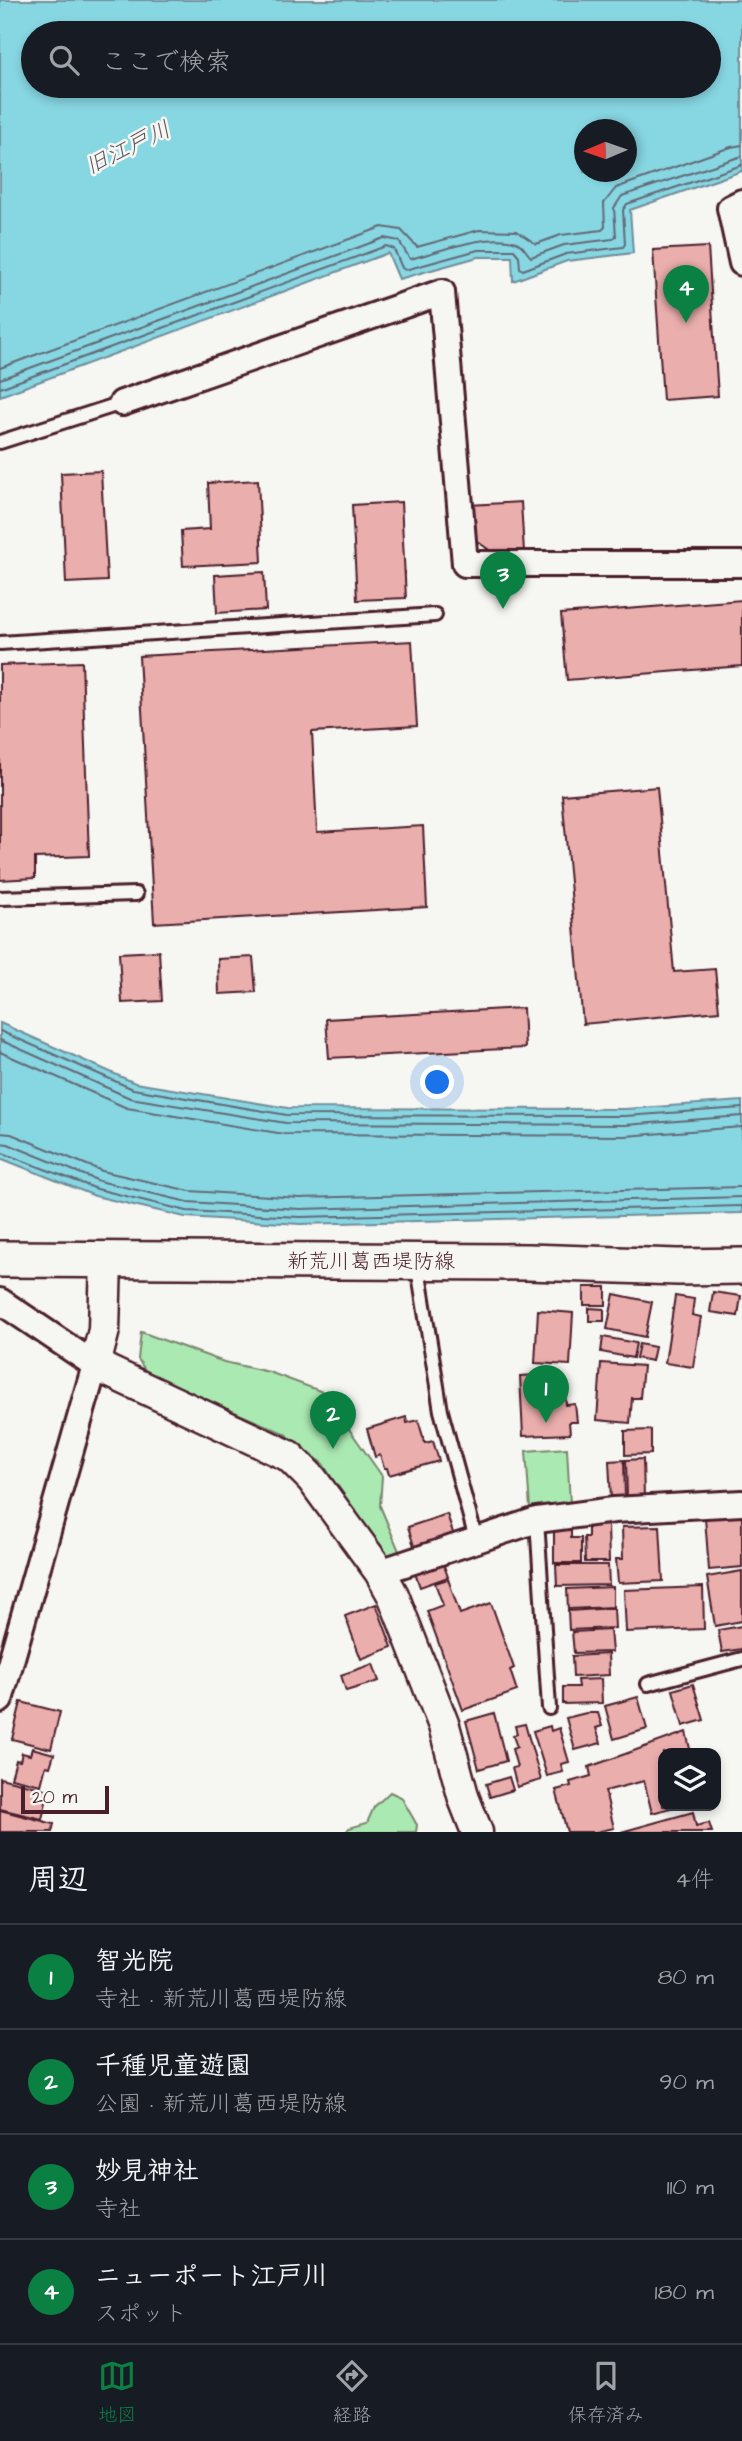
<!DOCTYPE html>
<html lang="ja">
<head>
<meta charset="utf-8">
<style>
	:root { --surface:#171b24; --page:#20242c; --text:#f1f3f6; --muted:#9ea1a6; --line:#363941; --accent:#0b8043 }
	body { margin:0; font-family:"Architects Daughter","Klee One",sans-serif; background:var(--page); color:var(--text) }
	.controls { position:absolute; right:21px; bottom:21px; display:grid; overflow:hidden; border-radius:14px; box-shadow:0 4px 10px #0003 }
	.controls button { width:63px; height:63px; display:grid; place-items:center; padding:0; border:0; border-bottom:2px solid var(--line); background:var(--surface); color:var(--text); font:35px sans-serif }
	.compass { position:absolute; left:574px; top:119px; width:63px; height:63px; border-radius:50%; background:var(--surface); box-shadow:0 4px 10px #0003; rotate:268deg }
	.scale { position:absolute; left:21px; bottom:18px; width:88px; box-sizing:border-box; padding-left:7px; border:4px solid #4a1f2b; border-top:0; font-size:19px; line-height:24px; white-space:nowrap; color:#4a1f2b; -webkit-text-stroke:5px #f6f6f2; paint-order:stroke }
	.you { position:absolute; left:438px; top:1083px; width:24px; height:24px; margin:-18px; border:5px solid #fff; border-radius:50%; background:#1a73e8; box-shadow:0 0 0 10px #1a73e833 }
	.badge { display:grid; place-items:center; width:46px; height:46px; border-radius:50%; background:var(--accent); color:#fff; font-size:23px; font-weight:700 }
	.pin { position:absolute; translate:-50% -58px; filter:drop-shadow(0 2px 4px #0008) }
	.pin::after { content:''; position:absolute; top:37px; width:24px; height:21px; background:inherit; clip-path:polygon(0 0,100% 0,50% 100%) }
	.list { margin:0; padding:0; list-style:none }
	h2 { display:flex; justify-content:space-between; align-items:center; height:91px; margin:0; padding:0 28px; font-size:30px }
	h2 small { font-size:23px; font-weight:400; color:var(--muted) }
	.list li { display:grid; grid-template-columns:46px 1fr auto; gap:21px; align-items:center; box-sizing:border-box; height:105px; padding:0 28px; border-top:2px solid var(--line) }
	.list b { display:block; font-size:26px; white-space:nowrap }
	.list p { margin:0; font-size:23px; white-space:nowrap; color:var(--muted) }
	.list em { font-size:23px; font-style:normal; color:var(--muted) }
	.icon { flex:none; width:38px; height:38px; fill:none; stroke:currentColor; stroke-width:2; stroke-linecap:round; stroke-linejoin:round }
	.map { position:relative; flex:none; width:742px; height:1832px; overflow:hidden }
	.search { position:absolute; background:var(--surface); box-shadow:0 4px 10px #0003; left:21px; right:21px; top:21px; height:77px; display:flex; align-items:center; gap:18px; box-sizing:border-box; padding:0 24px; border-radius:38px; color:var(--muted); font-size:26px }
	.sheet { height:511px; background:var(--surface) }
	nav { display:flex; justify-content:space-around; align-items:center; box-sizing:border-box; height:98px; border-top:2px solid var(--line); background:var(--surface); font-size:19px; color:var(--muted) }
	nav a { display:grid; justify-items:center; gap:4px }
	nav .on { color:var(--accent) }
	.map>svg:first-child { display:block }
	.green { fill:#aaeab2; stroke:#7a846e; stroke-width:2 }
	.water { fill:#87d7e3; stroke:#6f8d99; stroke-width:2; fill-rule:evenodd }
	.lines { fill:none; stroke-linecap:round; stroke-linejoin:round }
	.shore { stroke:#626975; stroke-width:2 }
	.building { fill:#eaaead; stroke:#4a1f2b; stroke-width:2 }
	.service-casing { stroke:#4a1f2b; stroke-width:18 }
	.minor-casing { stroke:#4a1f2b; stroke-width:30 }
	.tertiary-casing { stroke:#4a1f2b; stroke-width:35 }
	.secondary-casing { stroke:#4a1f2b; stroke-width:40 }
	.service { stroke:#f6f6f2; stroke-width:12 }
	.minor { stroke:#f6f6f2; stroke-width:24 }
	.tertiary { stroke:#f6f6f2; stroke-width:30 }
	.secondary { stroke:#f6f6f2; stroke-width:35 }
	.labels { text-anchor:middle; dominant-baseline:central; stroke-width:5; stroke-linejoin:round; paint-order:stroke }
	.street-label { font-size:21px; fill:#4a1f2b; stroke:#f6f6f2 }
	.water-label { font-size:23px; font-style:italic; fill:#5c5662; stroke:#f6f6f2 }
</style>
</head>
<body>
<div class="map">
<svg width="742" height="1832" viewBox="0 0 742 1832">
	<rect width="100%" height="100%" fill="#f6f6f2"/>
	<filter id="ink" filterUnits="userSpaceOnUse"><feTurbulence type="fractalNoise" baseFrequency=".0143" numOctaves="2"/><feDisplacementMap in="SourceGraphic" scale="14" xChannelSelector="R" yChannelSelector="G"/><feConvolveMatrix kernelMatrix="1 2 1 2 8 2 1 2 1" color-interpolation-filters="sRGB"/></filter>
	<g filter="url(#ink)">
		<g class="green">
			<polygon points="141,1332 224,1362 269,1372 323,1392 382,1476 380,1506 402,1558 384,1562 323,1464 284,1433 148,1375 138,1359"/>
			<polygon points="567,1448 570,1504 530,1509 526,1451"/>
			<polygon points="390,1792 401,1797 417,1825 416,1832 346,1832 349,1828 367,1823 374,1807"/>
		</g>
		<g class="water">
			<path d="M0,0H742V171L630,210L633,253L567,261L513,281L512,257H478L399,279L388,253L0,396ZM33,33H709V86H33ZM584,130H626V172H584Z"/>
			<polygon points="0,1023 135,1083 288,1108 625,1109 742,1101 742,1213 300,1224 185,1217 95,1196 0,1158"/>
		</g>
		<g class="lines">
			<g class="shore">
				<polyline points="0,368 382,227 401,230 417,247 479,230 517,231 536,244 561,235 602,230 605,227 604,203 616,188 731,147 742,145"/>
				<path d="M0,379L384,238L399,241L410,259C438,252 489,232 516,242C524,245 526,253 531,257L564,245L613,239L616,236L614,208L622,196L742,156"/>
				<polyline points="0,388 386,246 394,249 402,268 405,270 478,250 514,250 519,256 520,268 523,270 566,254 623,247 625,244 623,210 627,204 742,165"/>
				<polyline points="0,1031 133,1089 287,1115 625,1116 742,1108"/>
				<polyline points="0,1040 130,1098 286,1123 625,1125 742,1116"/>
				<polyline points="0,1052 127,1108 284,1134 625,1136 742,1127"/>
				<polyline points="0,1133 11,1134 102,1171 190,1191 300,1198 742,1187"/>
				<polyline points="0,1143 8,1144 99,1181 188,1202 300,1209 742,1197"/>
				<polyline points="0,1152 97,1189 187,1211 300,1217 742,1206"/>
			</g>
		</g>
		<g class="building">
			<polygon points="708,247 718,396 663,400 653,250"/>
			<polygon points="101,471 107,581 66,583 61,473"/>
			<polygon points="258,480 262,562 183,566 181,531 210,529 208,483"/>
			<polygon points="401,502 406,598 357,600 352,505"/>
			<polygon points="521,502 524,552 495,554 471,537 469,505"/>
			<polygon points="264,572 266,610 217,613 215,575"/>
			<polygon points="742,600 742,666 567,680 561,614"/>
			<polygon points="412,641 417,726 312,732 317,832 423,826 427,907 154,923 139,656"/>
			<polygon points="82,662 89,856 35,858 35,878 0,880 0,665"/>
			<polygon points="657,787 674,972 715,969 719,1011 583,1024 562,795"/>
			<polygon points="159,951 162,1001 122,1003 119,953"/>
			<polygon points="253,957 256,992 219,994 218,959"/>
			<polygon points="523,1008 525,1048 329,1058 326,1019"/>
			<rect x="584" y="1287" width="22" height="18"/>
			<polygon points="713,1292 741,1296 738,1316 710,1312"/>
			<polygon points="614,1294 652,1302 645,1337 607,1329"/>
			<polygon points="675,1296 694,1299 692,1315 701,1317 693,1367 665,1363"/>
			<polygon points="589,1308 604,1309 604,1321 589,1321"/>
			<polygon points="538,1310 573,1313 570,1365 535,1363"/>
			<polygon points="603,1337 636,1343 633,1358 601,1352"/>
			<polygon points="639,1344 655,1347 652,1361 636,1358"/>
			<polygon points="601,1363 643,1366 640,1398 632,1398 630,1423 597,1420"/>
			<polygon points="556,1374 556,1391 565,1391 566,1405 575,1404 577,1422 569,1422 570,1434 523,1436 520,1376"/>
			<polygon points="406,1417 407,1423 418,1420 425,1443 433,1441 439,1461 389,1475 387,1468 384,1468 380,1455 375,1457 367,1429"/>
			<polygon points="651,1430 651,1454 625,1455 625,1431"/>
			<polygon points="643,1459 644,1498 627,1498 626,1460"/>
			<polygon points="624,1460 625,1499 611,1499 609,1461"/>
			<polygon points="447,1514 454,1536 415,1549 408,1527"/>
			<polygon points="742,1515 742,1567 709,1570 705,1518"/>
			<polygon points="608,1525 609,1562 585,1562 584,1537 588,1537 588,1526"/>
			<polygon points="571,1526 571,1538 581,1538 581,1563 554,1563 554,1527"/>
			<polygon points="660,1526 663,1581 618,1583 616,1559 623,1559 622,1527"/>
			<polygon points="443,1563 448,1577 420,1587 415,1573"/>
			<polygon points="556,1565 608,1565 609,1585 557,1586"/>
			<polygon points="742,1571 742,1621 715,1626 707,1577"/>
			<polygon points="448,1579 460,1614 491,1603 514,1668 510,1670 517,1691 463,1710 427,1611 443,1605 435,1583"/>
			<polygon points="613,1587 613,1607 568,1609 567,1589"/>
			<polygon points="703,1587 704,1629 626,1632 624,1590"/>
			<polygon points="376,1604 392,1647 361,1659 345,1616"/>
			<polygon points="614,1608 615,1628 569,1630 568,1611"/>
			<polygon points="742,1626 742,1649 722,1652 718,1630"/>
			<polygon points="610,1630 612,1652 574,1653 572,1632"/>
			<polygon points="608,1654 609,1675 573,1677 572,1656"/>
			<polygon points="373,1664 379,1681 346,1691 341,1675"/>
			<polygon points="601,1679 602,1703 563,1704 563,1687 578,1687 577,1680"/>
			<polygon points="693,1684 704,1720 683,1726 673,1690"/>
			<polygon points="638,1697 647,1729 614,1739 605,1706"/>
			<polygon points="21,1702 60,1712 51,1749 12,1739"/>
			<polygon points="494,1713 506,1761 479,1769 466,1721"/>
			<polygon points="586,1713 598,1713 602,1726 596,1728 601,1743 575,1750 566,1718"/>
			<polygon points="525,1724 541,1780 517,1787 512,1768 517,1767 512,1749 517,1747 513,1736 517,1734 515,1726"/>
			<polygon points="550,1726 551,1731 559,1728 569,1762 561,1764 563,1772 547,1776 533,1731"/>
			<polygon points="686,1732 691,1753 663,1753 663,1806 678,1806 652,1813 644,1781 605,1791 614,1828 596,1832 567,1832 556,1790 571,1786 570,1782 591,1776 589,1767"/>
			<polygon points="32,1748 54,1754 50,1767 46,1766 41,1785 11,1778 16,1760 20,1761 22,1753 30,1755"/>
			<polygon points="509,1777 513,1790 490,1797 486,1784"/>
			<polygon points="0,1778 49,1790 42,1819 0,1809"/>
			<polygon points="0,1810 54,1824 52,1832 0,1832"/>
			<polygon points="693,1812 696,1826 709,1823 712,1832 621,1832"/>
		</g>
		<g class="lines">
			<g class="service-casing">
				<g id="service">
					<polyline points="0,442 122,403"/>
					<polyline points="0,643 435,615"/>
					<polyline points="0,898 136,894"/>
					<polyline points="417,1262 441,1411 476,1539"/>
					<polyline points="537,1520 549,1708"/>
					<polyline points="648,1684 742,1659"/>
				</g>
			</g>
			<g class="minor-casing">
				<g id="minor">
					<polyline points="742,202 730,208 742,263"/>
					<polyline points="122,403 442,292 465,564 742,564"/>
					<polyline points="0,1301 95,1365 0,1700"/>
					<polyline points="380,1572 537,1520 614,1510 742,1503"/>
				</g>
			</g>
			<g class="tertiary-casing">
				<polyline id="tertiary" points="106,1260 104,1330 95,1365 289,1456 312,1479 380,1572 393,1595 444,1726 464,1799 477,1832"/>
			</g>
			<g class="secondary-casing">
				<polyline id="secondary" points="0,1259 528,1262 678,1267 742,1266"/>
			</g>
			<use href="#service" class="service"/>
			<use href="#minor" class="minor"/>
			<use href="#tertiary" class="tertiary"/>
			<use href="#secondary" class="secondary"/>
		</g>
	</g>
	<g class="labels">
		<g class="street-label">
			<text x="371" y="1261">新荒川葛西堤防線</text>
		</g>
		<g class="water-label">
			<text transform="translate(128 148) rotate(-26)">旧江戸川</text>
		</g>
	</g>
</svg>
<div class="controls">
<button><svg class="icon" aria-label="layers" viewBox="0 0 24 24"><path d="M12 4l9 5-9 5-9-5zM3 14l9 5 9-5"/></svg></button>
</div>
<svg class="compass" viewBox="-18 -18 36 36"><path d="M0-13l5 13h-10z" fill="#e53935"/><path d="M0 13l5-13h-10z" fill="#9ea1a6"/></svg>
<div class="scale">20 m</div>
<div class="you"></div>
<div class="pin badge" style="left:546px;top:1423px">1</div>
<div class="pin badge" style="left:333px;top:1449px">2</div>
<div class="pin badge" style="left:503px;top:609px">3</div>
<div class="pin badge" style="left:686px;top:323px">4</div>
<div class="search"><svg class="icon" aria-label="search" viewBox="0 0 24 24"><circle cx="10" cy="10" r="6"/><path d="M15 15l6 6"/></svg>ここで検索</div>
</div>
<section class="sheet">
<h2>周辺<small>4件</small></h2>
<ul class="list">
<li><span class="badge">1</span><div><b>智光院</b><p>寺社 · 新荒川葛西堤防線</p></div><em>80 m</em></li>
<li><span class="badge">2</span><div><b>千種児童遊園</b><p>公園 · 新荒川葛西堤防線</p></div><em>90 m</em></li>
<li><span class="badge">3</span><div><b>妙見神社</b><p>寺社</p></div><em>110 m</em></li>
<li><span class="badge">4</span><div><b>ニューポート江戸川</b><p>スポット</p></div><em>180 m</em></li>
</ul>
</section>
<nav>
<a class="on"><svg class="icon" aria-label="map" viewBox="0 0 24 24"><path d="M3 6l6-2 6 2 6-2v14l-6 2-6-2-6 2zM9 4v14M15 6v14"/></svg>地図</a>
<a><svg class="icon" aria-label="directions" viewBox="0 0 24 24"><path d="M12 3l9 9-9 9-9-9zM9 14v-3h6M13 9l2 2-2 2"/></svg>経路</a>
<a><svg class="icon" aria-label="saved" viewBox="0 0 24 24"><path d="M7 4h10v16l-5-4-5 4z"/></svg>保存済み</a>
</nav>
</body>
</html>
